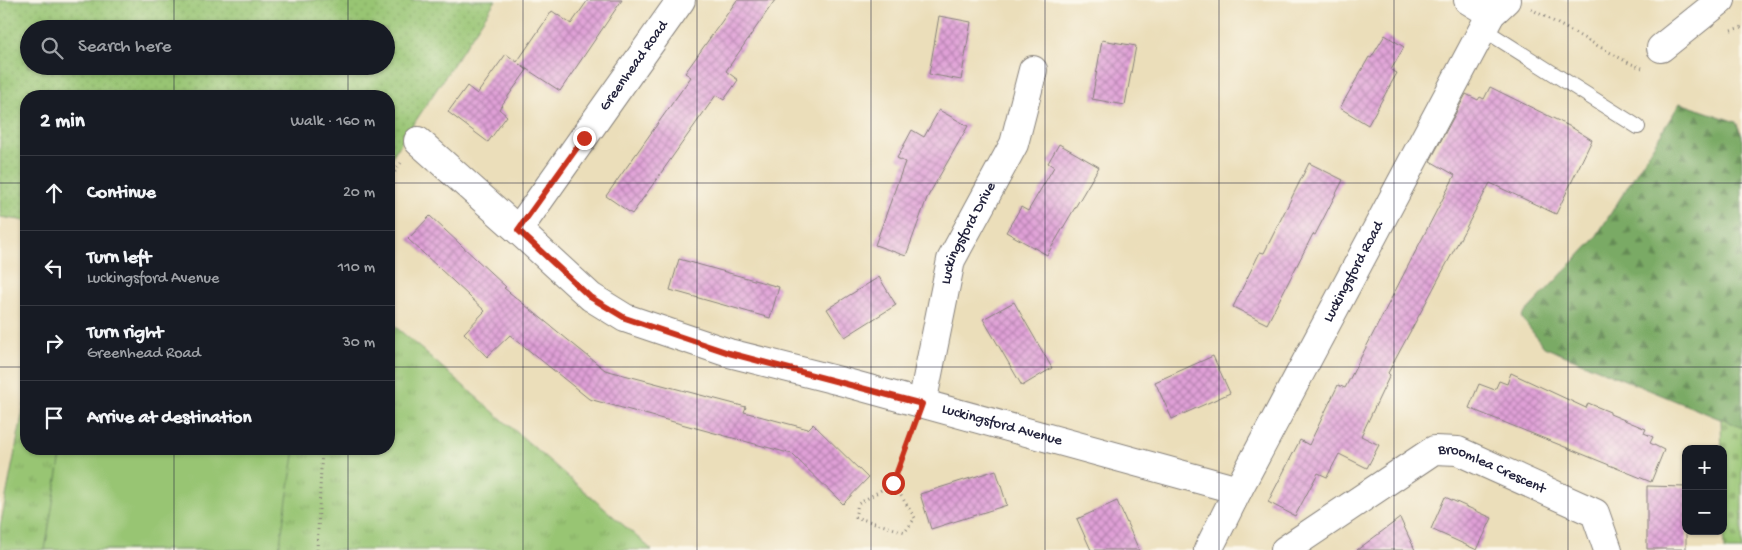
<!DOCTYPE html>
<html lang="en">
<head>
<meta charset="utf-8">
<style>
	:root { --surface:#171b24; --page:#242831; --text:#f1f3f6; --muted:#9ea1a6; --line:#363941 }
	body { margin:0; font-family:"Gochi Hand",sans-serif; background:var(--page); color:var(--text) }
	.controls { position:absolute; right:15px; bottom:15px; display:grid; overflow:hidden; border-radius:10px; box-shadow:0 1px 4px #0004 }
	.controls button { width:45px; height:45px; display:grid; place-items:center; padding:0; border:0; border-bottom:1px solid var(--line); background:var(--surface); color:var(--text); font:25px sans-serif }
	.stop { position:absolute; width:15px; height:15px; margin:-11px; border:4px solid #c8321e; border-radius:50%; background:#fff }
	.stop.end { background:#c8321e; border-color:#fff; box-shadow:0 1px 5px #0008 }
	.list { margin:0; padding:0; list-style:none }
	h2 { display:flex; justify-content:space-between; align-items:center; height:65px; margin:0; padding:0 20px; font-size:21px }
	h2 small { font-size:16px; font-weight:400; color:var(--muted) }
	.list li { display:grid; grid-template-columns:32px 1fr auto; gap:15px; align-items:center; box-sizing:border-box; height:75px; padding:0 20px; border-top:1px solid var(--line) }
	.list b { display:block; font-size:19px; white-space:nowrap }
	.list p { margin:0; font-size:16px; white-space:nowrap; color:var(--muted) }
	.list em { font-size:16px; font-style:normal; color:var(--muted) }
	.icon { flex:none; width:28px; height:28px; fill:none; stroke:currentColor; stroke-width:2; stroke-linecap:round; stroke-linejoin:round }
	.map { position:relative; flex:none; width:1742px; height:550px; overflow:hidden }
	.search { position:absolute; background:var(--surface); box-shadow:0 1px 4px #0004; left:20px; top:20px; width:375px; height:55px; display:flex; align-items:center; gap:12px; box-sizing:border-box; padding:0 18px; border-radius:28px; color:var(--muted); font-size:19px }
	.panel { position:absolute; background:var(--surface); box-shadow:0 1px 4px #0004; left:20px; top:90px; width:375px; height:365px; border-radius:20px }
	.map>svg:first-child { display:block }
	.grass { fill:url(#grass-dots); stroke:#5d7457; fill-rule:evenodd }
	.forest { fill:url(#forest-firs); stroke:#4e6650 }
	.cemetery { fill:url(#cemetery-stones); stroke:#5d7457 }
	.park { fill:url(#park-tufts); stroke:#5d7457 }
	.garden { fill:#98c573; stroke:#5d7457 }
	.building { fill:url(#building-cross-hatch) }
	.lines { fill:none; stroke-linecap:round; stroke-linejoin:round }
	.service-casing { stroke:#86807a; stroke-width:16 }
	.minor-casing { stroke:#86807a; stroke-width:30 }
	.path { stroke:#86807a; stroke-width:3; stroke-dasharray:1 4; stroke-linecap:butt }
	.service { stroke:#fff; stroke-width:14 }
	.minor { stroke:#fff; stroke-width:28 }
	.route { stroke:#c8321e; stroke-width:6 }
	.grid { fill:none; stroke:#22223b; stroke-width:1; stroke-opacity:0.55 }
	.labels { text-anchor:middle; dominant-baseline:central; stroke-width:4; stroke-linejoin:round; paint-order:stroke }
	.street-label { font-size:15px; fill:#22223b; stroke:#fbf7ec }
</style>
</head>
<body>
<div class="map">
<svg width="1742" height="550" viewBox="0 0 1742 550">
	<defs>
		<pattern id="grass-dots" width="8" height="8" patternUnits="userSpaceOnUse" patternTransform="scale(1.25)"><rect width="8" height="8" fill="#98c573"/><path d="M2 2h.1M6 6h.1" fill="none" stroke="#83a964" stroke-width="1.8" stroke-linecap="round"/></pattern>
		<pattern id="forest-firs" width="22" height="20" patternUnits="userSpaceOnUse" patternTransform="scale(1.25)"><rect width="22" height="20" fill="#7aaa65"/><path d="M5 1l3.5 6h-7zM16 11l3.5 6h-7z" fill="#648a54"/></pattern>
		<pattern id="cemetery-stones" width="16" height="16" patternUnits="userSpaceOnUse" patternTransform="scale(1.25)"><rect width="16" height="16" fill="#98c573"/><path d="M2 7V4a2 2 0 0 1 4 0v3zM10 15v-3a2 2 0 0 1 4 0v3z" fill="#83a964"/></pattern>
		<pattern id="park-tufts" width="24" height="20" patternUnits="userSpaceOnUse" patternTransform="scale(1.25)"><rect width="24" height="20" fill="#98c573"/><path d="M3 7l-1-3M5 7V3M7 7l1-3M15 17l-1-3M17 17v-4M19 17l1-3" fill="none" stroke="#83a964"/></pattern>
		<pattern id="building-cross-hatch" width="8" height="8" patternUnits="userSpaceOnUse" patternTransform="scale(1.25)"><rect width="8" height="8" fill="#e0a0d7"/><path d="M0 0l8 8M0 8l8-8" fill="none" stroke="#b582b0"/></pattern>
	</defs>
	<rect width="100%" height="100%" fill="#fbf7ec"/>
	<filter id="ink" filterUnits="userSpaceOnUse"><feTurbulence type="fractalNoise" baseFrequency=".02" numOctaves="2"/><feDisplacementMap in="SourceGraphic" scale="10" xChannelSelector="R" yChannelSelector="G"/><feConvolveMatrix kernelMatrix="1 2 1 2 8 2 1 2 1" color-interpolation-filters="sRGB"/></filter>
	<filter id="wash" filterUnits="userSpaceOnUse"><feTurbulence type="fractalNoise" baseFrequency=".0096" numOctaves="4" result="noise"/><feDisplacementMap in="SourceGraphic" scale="20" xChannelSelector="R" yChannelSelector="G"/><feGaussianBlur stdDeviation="1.12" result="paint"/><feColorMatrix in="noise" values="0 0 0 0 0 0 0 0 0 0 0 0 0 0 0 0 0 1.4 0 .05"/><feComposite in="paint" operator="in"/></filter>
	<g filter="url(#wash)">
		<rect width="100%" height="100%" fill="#ebdeba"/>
		<path class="grass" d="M0,0H496L389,161V96H26V221L0,217ZM29,29H386V66H29Z"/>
		<polygon class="forest" points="1680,103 1736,122 1742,135 1742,428 1544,347 1521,317 1594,240"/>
		<polygon class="cemetery" points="1721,418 1742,428 1742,550 1724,550"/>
		<polygon class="park" points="389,321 652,550 0,550 0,527 26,396 26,449 389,449"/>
		<polygon class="garden" points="62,449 295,449 279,550 45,550"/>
		<g id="blocks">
			<g class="building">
				<polygon points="588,0 622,0 560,91 519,64 527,70 499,109 507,116 488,142 448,112 467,86 477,94 506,54 517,62 552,11 571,24"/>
				<polygon points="737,0 775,0 726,71 738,80 724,100 716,95 632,214 606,196 691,77 685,73"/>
				<polygon points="939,16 971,22 961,80 929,74"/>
				<polygon points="1385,35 1404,47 1391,70 1397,73 1368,125 1340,108 1369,57 1371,58"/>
				<polygon points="1102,40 1136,46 1125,105 1092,99"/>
				<polygon points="1490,87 1571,127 1592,140 1556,214 1490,183 1388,373 1390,375 1361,436 1379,445 1367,468 1339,454 1327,477 1318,473 1295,516 1268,502 1300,440 1309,445 1338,385 1345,388 1455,175 1430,161 1466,94 1478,100 1480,97 1484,99"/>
				<polygon points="939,110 968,126 927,198 906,256 875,245 905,162 897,158 912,130 924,137"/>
				<polygon points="1059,144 1099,167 1047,255 1006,232 1021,207 1028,211 1054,167 1048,163"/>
				<polygon points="1309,163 1343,180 1315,235 1313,234 1267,324 1233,307 1260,252 1264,253"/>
				<polygon points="430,216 506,287 504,288 605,370 746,407 744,412 808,429 813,424 868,478 843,504 792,454 589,399 510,335 487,357 464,333 485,311 408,239"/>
				<polygon points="679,259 779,287 770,318 670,290"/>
				<polygon points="879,277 896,305 845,337 827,309"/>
				<polygon points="1014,302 1052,368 1022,386 983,319"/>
				<polygon points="1213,356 1230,393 1172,419 1155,382"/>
				<polygon points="1511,373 1586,408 1588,403 1610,412 1610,414 1646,429 1644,433 1653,437 1650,443 1664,450 1651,482 1469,408 1479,384 1495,390 1499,381 1507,384"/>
				<polygon points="996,470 1007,505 931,529 920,494"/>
				<polygon points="1647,486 1686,487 1686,549 1647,549"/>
				<polygon points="1445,497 1492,518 1477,550 1431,529"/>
				<polygon points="1117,501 1139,550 1091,550 1077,519"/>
				<polygon points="1400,518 1415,550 1357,550"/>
			</g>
		</g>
	</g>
	<g filter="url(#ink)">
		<use href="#blocks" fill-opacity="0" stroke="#86807a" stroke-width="1"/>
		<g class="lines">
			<g class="service-casing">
				<polyline id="service" points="1483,29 1638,127"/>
			</g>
			<g class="minor-casing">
				<g id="minor">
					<polyline points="1468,0 1491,14"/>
					<polyline points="1661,48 1721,0"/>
					<path id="s1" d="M418,141L518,230L591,297L625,318L729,353L840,381L1238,490"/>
					<path id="s2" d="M518,230L681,0"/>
					<path id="s3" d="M922,404L951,260L1014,144L1033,70"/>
					<path id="s4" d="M1208,550L1238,490L1483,29L1491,14L1506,0"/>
					<path id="s5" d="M1285,550L1434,450L1458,451L1595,513L1608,550"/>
				</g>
			</g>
			<g class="path">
				<polyline points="1531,9 1629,63 1642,68"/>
				<polyline points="1731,30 1742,27"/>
				<polyline points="389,180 401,163"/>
				<polyline points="893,483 915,518 905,532 855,517 858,504 893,483 913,429"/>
				<polyline points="317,550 322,449"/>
			</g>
			<use href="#service" class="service"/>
			<use href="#minor" class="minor"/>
		</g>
	</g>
	<g class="lines" filter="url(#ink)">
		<polyline class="route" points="584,138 518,230 590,297 625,318 729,353 922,404 893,483"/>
	</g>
	<path class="grid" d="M174,0V29M348,0V29M523,0V550M697,0V550M871,0V550M1045,0V550M1219,0V550M1394,0V550M1568,0V550M174,66V96M348,66V96M0,183H26M389,183H1742M0,367H26M389,367H1742M174,449V550M348,449V550"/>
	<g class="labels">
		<g class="street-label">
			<text stroke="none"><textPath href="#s2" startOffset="201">Greenhead Road</textPath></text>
			<text stroke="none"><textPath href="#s3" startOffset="178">Luckingsford Drive</textPath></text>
			<text stroke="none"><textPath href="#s4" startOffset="314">Luckingsford Road</textPath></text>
			<text stroke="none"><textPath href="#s1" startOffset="665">Luckingsford Avenue</textPath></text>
			<text stroke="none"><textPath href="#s5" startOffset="241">Broomlea Crescent</textPath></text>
		</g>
	</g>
</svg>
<div class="controls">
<button>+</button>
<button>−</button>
</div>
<div class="stop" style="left:893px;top:483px"></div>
<div class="stop end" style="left:584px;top:138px"></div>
<div class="search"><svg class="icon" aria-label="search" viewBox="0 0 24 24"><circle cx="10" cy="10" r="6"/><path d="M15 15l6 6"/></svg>Search here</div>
<section class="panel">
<h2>2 min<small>Walk · 160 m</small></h2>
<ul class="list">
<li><svg class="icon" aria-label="ahead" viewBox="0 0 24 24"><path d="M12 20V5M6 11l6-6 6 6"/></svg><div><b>Continue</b></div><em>20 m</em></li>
<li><svg class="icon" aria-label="left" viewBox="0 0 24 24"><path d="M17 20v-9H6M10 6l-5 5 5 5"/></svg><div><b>Turn left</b><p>Luckingsford Avenue</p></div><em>110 m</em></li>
<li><svg class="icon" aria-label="right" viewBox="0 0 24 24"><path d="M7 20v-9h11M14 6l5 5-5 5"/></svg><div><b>Turn right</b><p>Greenhead Road</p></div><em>30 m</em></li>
<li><svg class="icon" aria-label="arrive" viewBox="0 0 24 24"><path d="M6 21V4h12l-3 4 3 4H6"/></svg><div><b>Arrive at destination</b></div></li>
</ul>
</section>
</div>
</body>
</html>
